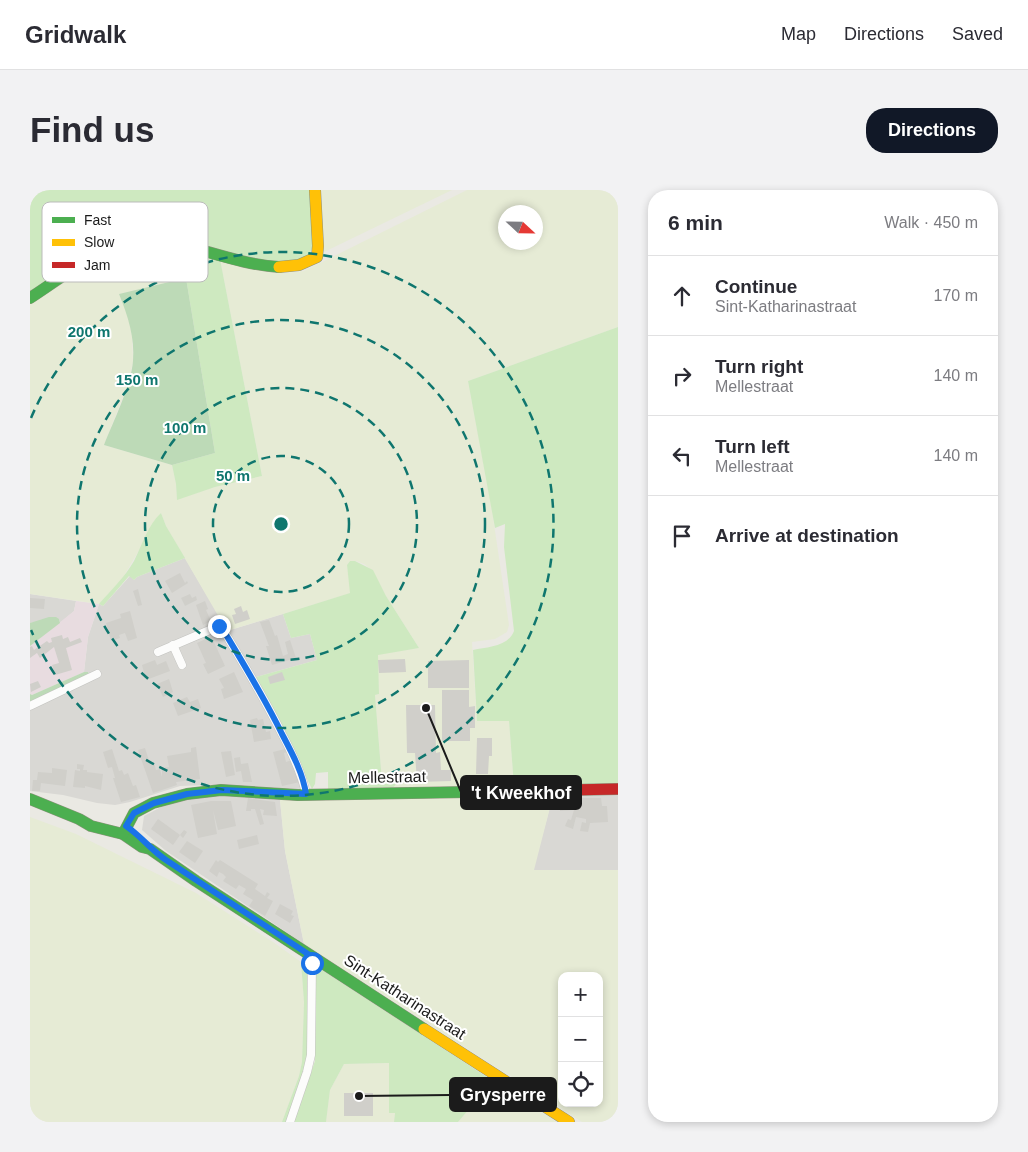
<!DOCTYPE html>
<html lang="en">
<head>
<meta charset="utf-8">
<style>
	:root { --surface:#fff; --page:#f2f2f3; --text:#2b2b33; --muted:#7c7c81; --line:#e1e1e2; --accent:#111827 }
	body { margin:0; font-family:Helvetica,sans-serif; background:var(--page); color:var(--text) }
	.controls { position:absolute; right:15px; bottom:15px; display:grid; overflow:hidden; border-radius:10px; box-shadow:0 2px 8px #0003 }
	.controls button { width:45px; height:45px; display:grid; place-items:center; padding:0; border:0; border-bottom:1px solid var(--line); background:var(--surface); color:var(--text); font:25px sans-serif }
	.compass { position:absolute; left:468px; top:15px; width:45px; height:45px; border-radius:50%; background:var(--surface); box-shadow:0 2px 8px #0003; rotate:112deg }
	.stop { position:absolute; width:15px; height:15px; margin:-11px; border:4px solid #1a73e8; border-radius:50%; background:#fff }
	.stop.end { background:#1a73e8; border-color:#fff; box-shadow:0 1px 5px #0008 }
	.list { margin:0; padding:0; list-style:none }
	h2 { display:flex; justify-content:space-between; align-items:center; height:65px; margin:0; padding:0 20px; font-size:21px }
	h2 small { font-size:16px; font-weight:400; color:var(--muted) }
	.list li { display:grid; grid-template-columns:32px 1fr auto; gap:15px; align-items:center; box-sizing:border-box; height:80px; padding:0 20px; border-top:1px solid var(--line) }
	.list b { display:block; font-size:19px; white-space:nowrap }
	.list p { margin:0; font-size:16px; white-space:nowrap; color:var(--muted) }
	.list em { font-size:16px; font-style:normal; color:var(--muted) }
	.icon { flex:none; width:28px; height:28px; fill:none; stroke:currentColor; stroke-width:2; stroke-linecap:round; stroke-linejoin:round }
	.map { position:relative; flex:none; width:588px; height:932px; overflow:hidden; border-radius:20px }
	header { display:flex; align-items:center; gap:30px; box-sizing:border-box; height:70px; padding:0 25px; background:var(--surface); border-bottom:1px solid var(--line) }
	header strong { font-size:24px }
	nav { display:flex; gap:28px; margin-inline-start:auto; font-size:18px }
	.intro { display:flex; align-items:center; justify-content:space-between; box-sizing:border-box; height:120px; padding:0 30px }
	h1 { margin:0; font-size:35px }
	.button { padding:12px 22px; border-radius:20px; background:var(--accent); color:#fff; font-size:18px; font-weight:700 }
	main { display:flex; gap:30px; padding:0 30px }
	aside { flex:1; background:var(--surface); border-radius:20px; box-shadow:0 2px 8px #0003 }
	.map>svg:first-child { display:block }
	.residential { fill:#d9d8d4 }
	.industrial { fill:#e8dce0 }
	.farmland { fill:#e6ebd5; fill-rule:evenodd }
	.grass { fill:#cee9c0 }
	.forest { fill:#bddab7 }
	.building { fill:#d0cfca }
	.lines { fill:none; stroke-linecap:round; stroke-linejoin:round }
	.street-casing { stroke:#c2c2bf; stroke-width:9 }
	.fast-casing { stroke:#8d937c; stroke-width:12 }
	.slow-casing { stroke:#8d937c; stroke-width:12 }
	.jam-casing { stroke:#8d937c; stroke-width:12 }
	.street { stroke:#fcfcfb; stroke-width:8 }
	.fast { stroke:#4caf50; stroke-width:11 }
	.slow { stroke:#ffc107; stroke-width:11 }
	.jam { stroke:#c62828; stroke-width:11 }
	.route { stroke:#1a73e8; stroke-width:6 }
	.ring { fill:none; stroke:#0f766e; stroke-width:2.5; stroke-dasharray:9 6 }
	.labels { text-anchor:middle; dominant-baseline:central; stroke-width:4; stroke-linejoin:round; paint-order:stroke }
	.street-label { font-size:16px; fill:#1b1b1b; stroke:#fff }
	.key { fill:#fff; stroke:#bbb; stroke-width:1 }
	.key-label { font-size:14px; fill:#1b1b1b }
	.centre { fill:#0f766e; stroke:#fff; stroke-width:2.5 }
	.ring-label { font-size:15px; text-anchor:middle; font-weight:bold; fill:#0f766e; stroke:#fff; stroke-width:4; stroke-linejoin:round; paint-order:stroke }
	.leader { fill:none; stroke:#1b1b1b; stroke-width:2 }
	.callout-dot { fill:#1b1b1b; stroke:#fff; stroke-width:2 }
	.callout { fill:#1b1b1b; stroke:#1b1b1b; stroke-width:2 }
	.callout-label { font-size:18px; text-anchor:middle; font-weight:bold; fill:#fff }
</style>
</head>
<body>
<header>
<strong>Gridwalk</strong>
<nav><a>Map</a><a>Directions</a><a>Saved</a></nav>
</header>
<div class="intro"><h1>Find us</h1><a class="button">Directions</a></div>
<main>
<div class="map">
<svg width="588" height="932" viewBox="0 0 588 932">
	<rect width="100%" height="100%" fill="#eae9e3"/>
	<g class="residential">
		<polygon points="155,368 192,431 185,435 228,501 265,570 273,599 177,595 150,596 100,612 85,615 67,613 33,605 0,601 0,520 60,486 58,482 54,482 55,473 58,447 69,414 73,416 100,386 104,390 107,387"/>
		<polygon points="0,404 46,411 44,421 30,433 29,429 0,433"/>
		<polygon points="253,424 261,448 280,444 287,470 226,487 197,441"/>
		<polygon points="188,604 212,605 250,610 255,661 274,754 136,661 112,640 114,626 131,617 160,608"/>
		<polygon points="588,604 588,680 503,680 523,606"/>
	</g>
	<polygon class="industrial" points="46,411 69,414 58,447 54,482 2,505 0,504 0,456 44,421"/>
	<g class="farmland">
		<polygon points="291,0 422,0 294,62"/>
		<path d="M437,0H588V137L438,191L461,314L479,435L477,442L465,449L442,452L447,531H479L484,596L362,599L352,592L345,505L349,504L347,464L389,458L356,406L343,381L334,374L326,371H320L317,375L321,403L197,441L136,336L131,323L92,389L69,414L0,404V111L71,67L97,56L117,53L145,57L148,90L89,104L97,123L102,145L103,172L97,197L74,255L142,275L146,294L147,309L185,297L232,286L190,69L230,80L255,83L274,81ZM476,22H506V52H476Z"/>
		<path d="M523,606L504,680H588V932H552L274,754L255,661L250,610ZM532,786H569V913H532Z"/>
		<polygon points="0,627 46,644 166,703 243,752 271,772 274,812 272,872 269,886 252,932 0,932"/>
		<polygon points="360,873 359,923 365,923 364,932 296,932 300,900 314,874"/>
		<polygon points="463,891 527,932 428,932"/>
	</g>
	<g class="grass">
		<path d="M0,0H280C281,15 288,47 281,61C265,96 148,42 118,43C98,43 80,58 63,67C42,79 21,91 0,103Z"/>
		<polygon points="145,57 190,69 232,286 185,297 147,310 146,294 142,275 185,263 156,88 148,90"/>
		<path d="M588,137V595L484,596L479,531H447L443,460C457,457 478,457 484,441L474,357L475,334L465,338L438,191Z"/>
		<path d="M131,323L136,336L155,368L107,387L104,390L99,386L73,416L69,414C81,400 95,387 104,371C112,355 118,335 131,323Z"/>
		<polygon points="320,371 325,371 343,380 356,406 389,458 348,465 349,504 345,505 352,592 367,593 362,599 298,599 298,582 286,583 285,594 282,599 226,487 287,470 280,444 261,448 253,424 320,403 317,375"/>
		<polygon points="276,771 277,778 277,868 272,889 256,932 252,932 269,886 272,872 274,812 271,772"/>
		<polygon points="289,778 463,891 428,932 364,932 365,923 359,923 359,873 314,874 300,900 296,932 264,932 285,871 285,780"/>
	</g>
	<g class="forest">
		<path d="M156,88L185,263L142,275L74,255C83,232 101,196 103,171C105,148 98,126 89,104Z"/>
		<polygon points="19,427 26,427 29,429 30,433 0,456 0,433"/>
		<polygon points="54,482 58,482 60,486 0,513 0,504 2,505"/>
	</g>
	<g class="building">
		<polygon points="150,383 155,393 157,391 158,393 142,403 135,391"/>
		<polygon points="108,399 112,415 108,416 103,401"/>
		<polygon points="160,404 162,408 166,406 167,410 155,416 151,408"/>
		<polygon points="0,408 15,409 14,419 0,418"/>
		<polygon points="175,411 178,419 176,420 181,431 173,435 166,415"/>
		<polygon points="211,416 213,422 217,420 220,429 205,434 202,425 206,424 204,419"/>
		<polygon points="100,421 107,448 98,451 95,443 89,445 90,448 81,451 76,433 91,428 90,424"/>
		<polygon points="239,430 245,446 247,445 253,466 258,464 255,452 260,450 266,468 242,475 236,456 239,456 230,432"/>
		<polygon points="32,445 33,449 38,447 40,452 50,448 52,452 36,458 42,480 25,485 22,475 29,473 24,457 10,468 7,463 0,468 0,457 2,456 4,460 17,451 19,453 22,452 21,448"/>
		<polygon points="180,447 182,448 195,476 178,484 173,474 176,473 167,453"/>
		<polygon points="375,469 376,482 349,483 348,470"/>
		<polygon points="125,470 127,475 136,471 140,481 116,490 112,475"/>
		<polygon points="439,470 439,498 398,498 398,471"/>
		<polygon points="204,482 213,502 194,509 191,499 194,498 189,489"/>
		<polygon points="252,482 255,490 240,494 238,487"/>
		<polygon points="139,489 143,502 133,507 127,494"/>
		<polygon points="8,491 11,497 1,502 0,494"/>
		<polygon points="412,500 439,500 439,517 445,516 445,538 440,538 440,551 412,551"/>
		<polygon points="157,507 160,512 168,509 171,518 148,526 143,513"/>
		<polygon points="376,515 405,515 406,563 410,562 411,580 421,580 421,591 387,592 385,563 377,563"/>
		<polygon points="227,528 228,530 233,529 236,542 240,541 241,549 224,552 220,530"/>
		<polygon points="447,548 462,548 462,566 459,566 458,584 446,584"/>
		<polygon points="166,557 170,589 146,592 147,595 123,603 108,560 115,558 120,574 124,572 126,580 130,579 132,587 132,578 139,577 137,566 161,562 161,558"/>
		<polygon points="82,559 89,581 92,580 94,585 98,583 103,596 106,595 110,607 91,612 83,588 85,588 82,577 78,578 73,562"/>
		<polygon points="255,559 257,562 254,563 256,572 262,570 270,592 252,596 243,562"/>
		<polygon points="201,561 205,585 196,587 191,562"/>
		<polygon points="210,567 211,574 218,573 222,592 213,592 211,581 206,582 204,568"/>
		<polygon points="47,574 54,575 53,580 57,580 57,582 73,584 71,600 55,596 55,598 43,597 45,580 50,581 50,579 47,579"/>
		<polygon points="22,578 37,580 35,596 11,593 10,601 2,601 3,590 7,590 8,582 22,583"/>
		<polygon points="218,608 245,612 247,626 233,625 234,620 230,619 234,634 230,635 225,619 221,619 221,621 216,621"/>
		<polygon points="530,608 571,608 572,616 577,616 578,632 560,633 558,642 550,641 552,632 556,633 556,629 546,627 543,639 535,636 538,629 541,630 544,620 530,621"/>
		<polygon points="181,611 201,611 206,636 188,640 183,620 187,644 168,648 161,615"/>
		<polygon points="128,629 150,645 154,640 157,642 153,648 150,645 143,655 121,639"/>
		<polygon points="227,645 229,654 209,659 207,650"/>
		<polygon points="157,651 173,661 165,673 149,662"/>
		<polygon points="186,670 188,672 190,670 228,694 225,699 235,706 237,702 240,704 237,708 243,711 235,726 219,716 223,710 213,704 216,699 209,695 206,699 193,691 196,687 193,684 189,682 187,687 179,681"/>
		<polygon points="250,714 263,721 261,725 264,726 260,733 245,724"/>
		<rect x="314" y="903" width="29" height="23"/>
	</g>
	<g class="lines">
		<g class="street-casing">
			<g id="street">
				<polyline points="143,455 152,475"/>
				<path d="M128,462L189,436L192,438C213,473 234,507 252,544C262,563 272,583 276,604"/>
				<polyline points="0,516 67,484"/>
				<polyline points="260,932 277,882 281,865 282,773 284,768"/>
			</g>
		</g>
		<g class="fast-casing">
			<g id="fast">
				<path d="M0,108C28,90 74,54 107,50C122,48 138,51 152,55C184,63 216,75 249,77"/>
				<polyline points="0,609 49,629 61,636 93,644 112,657 120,659 166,691 394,839"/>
				<polyline points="93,644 104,623 123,613 157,604 191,600 268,605 438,602"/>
			</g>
		</g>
		<g class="slow-casing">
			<g id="slow">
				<polyline points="249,77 269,75 287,67 288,56 285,0"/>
				<polyline points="394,839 539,932"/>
			</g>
		</g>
		<g class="jam-casing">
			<polyline id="jam" points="438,602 588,599"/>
		</g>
		<use href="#street" class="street"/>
		<use href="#fast" class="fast"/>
		<use href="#slow" class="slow"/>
		<use href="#jam" class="jam"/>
	</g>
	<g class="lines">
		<path class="route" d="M189,436L192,438C213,473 234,507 252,544C262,563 273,583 276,604L192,600L157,604L124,613L104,623L96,636C111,646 121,660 136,670L284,768L282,773"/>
	</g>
	<g class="ring">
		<circle cx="251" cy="334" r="68"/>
		<circle cx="251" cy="334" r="136"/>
		<circle cx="251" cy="334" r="204"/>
		<path d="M1 228A272 272 0 1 1 1 440"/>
	</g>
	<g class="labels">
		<g class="street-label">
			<text transform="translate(357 587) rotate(-1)">Mellestraat</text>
			<text transform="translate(375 807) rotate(33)">Sint-Katharinastraat</text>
		</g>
	</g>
	<rect x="12" y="12" width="166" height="80" rx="8" class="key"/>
	<rect x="22" y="27" width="23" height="6" fill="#4caf50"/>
	<rect x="22" y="49" width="23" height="7" fill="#ffc107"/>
	<rect x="22" y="72" width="23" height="6" fill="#c62828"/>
	<g class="key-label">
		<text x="54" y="35">Fast</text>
		<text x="54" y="57">Slow</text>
		<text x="54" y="80">Jam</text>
	</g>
	<circle cx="251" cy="334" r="8" class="centre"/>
	<g class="ring-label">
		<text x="59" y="147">200 m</text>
		<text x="107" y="195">150 m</text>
		<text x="155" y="243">100 m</text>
		<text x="203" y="291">50 m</text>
	</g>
	<path class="leader" d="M396 518L431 602M329 906L420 905"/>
	<g class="callout-dot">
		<circle cx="396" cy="518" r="5"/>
		<circle cx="329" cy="906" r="5"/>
	</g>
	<g class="callout">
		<rect x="431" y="586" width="120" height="33" rx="5"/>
		<rect x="420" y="888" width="106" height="33" rx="5"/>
	</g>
	<g class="callout-label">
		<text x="491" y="609">'t Kweekhof</text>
		<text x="473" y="911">Grysperre</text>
	</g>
</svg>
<div class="controls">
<button>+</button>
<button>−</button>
<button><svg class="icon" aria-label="locate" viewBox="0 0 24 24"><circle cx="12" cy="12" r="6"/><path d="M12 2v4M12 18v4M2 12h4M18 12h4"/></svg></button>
</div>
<svg class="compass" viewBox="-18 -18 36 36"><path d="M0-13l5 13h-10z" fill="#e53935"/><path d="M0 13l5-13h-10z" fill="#7c7c81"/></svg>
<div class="stop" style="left:282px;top:773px"></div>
<div class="stop end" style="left:189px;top:436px"></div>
</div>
<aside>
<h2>6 min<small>Walk · 450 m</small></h2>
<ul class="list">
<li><svg class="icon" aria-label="ahead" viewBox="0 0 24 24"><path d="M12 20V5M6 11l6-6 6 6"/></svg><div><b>Continue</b><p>Sint-Katharinastraat</p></div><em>170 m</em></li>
<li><svg class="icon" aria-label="right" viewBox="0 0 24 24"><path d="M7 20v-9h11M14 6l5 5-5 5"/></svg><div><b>Turn right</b><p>Mellestraat</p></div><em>140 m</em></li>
<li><svg class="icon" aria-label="left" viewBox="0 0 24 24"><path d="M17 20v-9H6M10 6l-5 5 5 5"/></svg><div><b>Turn left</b><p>Mellestraat</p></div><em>140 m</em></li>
<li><svg class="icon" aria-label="arrive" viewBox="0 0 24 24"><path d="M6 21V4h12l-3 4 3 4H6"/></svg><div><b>Arrive at destination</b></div></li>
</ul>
</aside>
</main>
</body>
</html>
